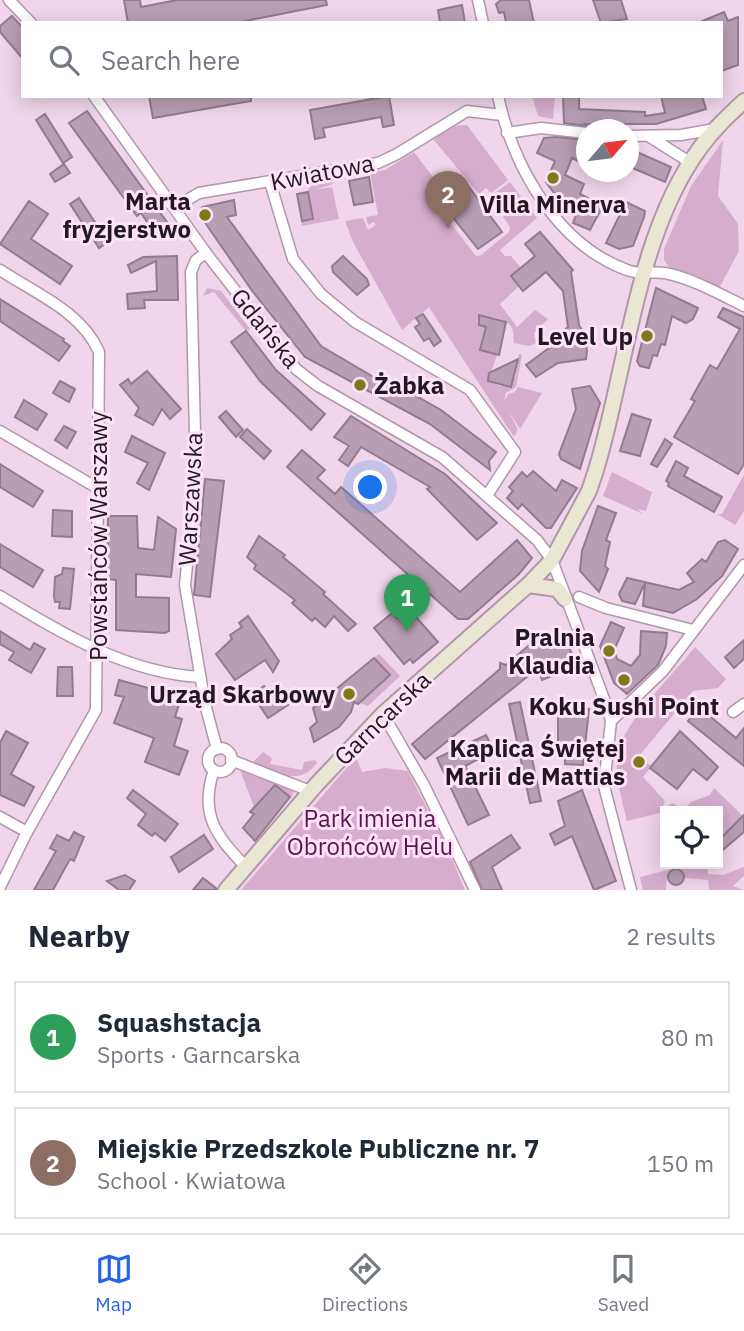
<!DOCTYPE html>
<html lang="en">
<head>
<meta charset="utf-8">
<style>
	:root { --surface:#fff; --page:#f2f2f3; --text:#1f2937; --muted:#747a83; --line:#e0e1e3; --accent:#2563eb }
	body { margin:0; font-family:"IBM Plex Sans",sans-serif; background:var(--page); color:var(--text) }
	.controls { position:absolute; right:21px; bottom:21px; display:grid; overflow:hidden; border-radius:0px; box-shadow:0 4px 18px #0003 }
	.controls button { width:63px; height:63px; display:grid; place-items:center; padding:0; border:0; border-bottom:2px solid var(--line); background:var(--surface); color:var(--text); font:35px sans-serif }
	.compass { position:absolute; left:576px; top:119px; width:63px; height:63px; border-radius:50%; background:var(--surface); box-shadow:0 4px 18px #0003; rotate:62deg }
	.you { position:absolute; left:371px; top:488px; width:24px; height:24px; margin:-18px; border:5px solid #fff; border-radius:50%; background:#1a73e8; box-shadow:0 0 0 10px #1a73e833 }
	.badge { display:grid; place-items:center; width:46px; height:46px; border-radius:50%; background:var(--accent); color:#fff; font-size:23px; font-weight:700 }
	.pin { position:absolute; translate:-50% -58px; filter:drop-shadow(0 2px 4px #0008) }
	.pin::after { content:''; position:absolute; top:37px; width:24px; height:21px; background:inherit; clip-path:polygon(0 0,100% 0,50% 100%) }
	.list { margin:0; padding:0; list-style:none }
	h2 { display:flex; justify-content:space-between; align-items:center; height:91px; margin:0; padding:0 28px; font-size:30px }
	h2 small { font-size:23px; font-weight:400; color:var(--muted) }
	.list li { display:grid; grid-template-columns:46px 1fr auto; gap:21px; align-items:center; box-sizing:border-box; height:112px; margin:0 14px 14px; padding:0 14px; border:2px solid var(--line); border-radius:0px }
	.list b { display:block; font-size:26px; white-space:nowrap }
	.list p { margin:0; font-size:23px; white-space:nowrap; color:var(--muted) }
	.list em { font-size:23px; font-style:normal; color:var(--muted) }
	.icon { flex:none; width:38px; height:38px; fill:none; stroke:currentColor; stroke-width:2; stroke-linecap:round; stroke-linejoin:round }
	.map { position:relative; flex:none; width:744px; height:890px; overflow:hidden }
	.search { position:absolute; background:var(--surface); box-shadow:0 4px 18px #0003; left:21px; right:21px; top:21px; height:77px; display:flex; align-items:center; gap:18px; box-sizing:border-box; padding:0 24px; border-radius:0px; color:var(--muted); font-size:26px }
	.sheet { height:343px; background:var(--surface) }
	nav { display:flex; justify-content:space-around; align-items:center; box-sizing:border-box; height:98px; border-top:2px solid var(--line); background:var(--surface); font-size:19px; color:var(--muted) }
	nav a { display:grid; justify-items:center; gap:4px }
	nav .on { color:var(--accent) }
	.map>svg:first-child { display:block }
	.green { fill:#d7adcd }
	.building { fill:#b99eb3; stroke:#937a8d; stroke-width:2 }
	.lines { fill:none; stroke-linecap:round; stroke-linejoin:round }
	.street-casing { stroke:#b197ab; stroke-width:13 }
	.secondary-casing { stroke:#b197ab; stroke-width:18 }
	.street { stroke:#fff; stroke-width:10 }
	.secondary { stroke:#e9e6d1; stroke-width:14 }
	.poi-dot { fill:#84771b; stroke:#fee2f8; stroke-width:2.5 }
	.labels { text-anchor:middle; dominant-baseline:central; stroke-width:6; stroke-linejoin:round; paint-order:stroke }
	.street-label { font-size:24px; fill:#221920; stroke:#fee2f8 }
	.poi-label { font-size:24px; font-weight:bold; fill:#221920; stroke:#fee2f8; text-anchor:end }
	.park-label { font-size:24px; fill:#5b1351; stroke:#fee2f8 }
</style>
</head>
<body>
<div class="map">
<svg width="744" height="890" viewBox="0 0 744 890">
	<rect width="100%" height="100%" fill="#f1d5ea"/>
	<g class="green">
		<polygon points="532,96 555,96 553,119 538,116"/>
		<polygon points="467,125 508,180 491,193 486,188 479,194 433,139 453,126"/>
		<polygon points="723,140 718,196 738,224 739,251 719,288 669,267 664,260 664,249 691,186"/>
		<path d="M414,152L439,185L428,193L441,209L437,212L445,222L448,220L476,256L481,255L509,232L510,227L503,217L508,213L492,195L510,182L537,218L500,250L505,256H511L521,268L511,276L519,286L500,304L517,327L535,310L548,319L534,333L536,343L529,346L514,343C513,340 514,336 513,332C510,316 490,318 479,315L477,322L488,327L480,350L497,355L488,381L500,386L515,378L519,354L522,355L516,387L506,393L504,402L508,394L515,392L518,387L542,393L520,429L509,412L518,430L514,437L429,307L402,330L353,242L345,221L363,218L368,230L376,225L374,222L368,225L366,217L378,215L370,172L385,170Z"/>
		<polygon points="332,180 333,184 314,190 332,187 339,219 302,226 301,222 313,220 307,192 313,183"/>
		<polygon points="207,288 221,291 250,329 246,331 214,292 203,296"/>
		<polygon points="612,472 652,492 646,511 637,509 643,514 603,496"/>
		<polygon points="744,475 744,511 735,525 717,514 722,514"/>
		<path d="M695,647L726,679L718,688L693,691L634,762L639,767L644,761L652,766L643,777L665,801L660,813L627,821C622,800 615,778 617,757C621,724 674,674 695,647Z"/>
		<polygon points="379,654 400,676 368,706 360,703 389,675 374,658"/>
		<path d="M263,752L272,758L270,764L302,770L304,762L315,760L317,763C299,787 277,773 253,762Z"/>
		<polygon points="356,757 362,772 385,768 408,771 447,847 465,890 241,890"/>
		<polygon points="240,770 289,787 294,793 290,797 275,785 254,807"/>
		<polygon points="714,788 743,816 718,841 718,811 665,811 665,816 664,809 672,803 684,809 691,802 710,795"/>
		<path d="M707,865L708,874L723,875L744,867V876L733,886L744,890H709L708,880L684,878L676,869C667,872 666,882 666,890H643L640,877L680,867Z"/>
	</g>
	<g class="building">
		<polygon points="124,0 140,0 141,7 177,0 326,0 327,5 235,23 128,23"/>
		<polygon points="501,0 529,0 534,23 506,23 504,12 499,13 496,4"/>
		<polygon points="593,0 621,0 627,19 601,23"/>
		<polygon points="462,5 465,23 440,23 438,10"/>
		<polygon points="724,12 728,21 738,17 738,65 721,71 721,23 700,22"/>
		<polygon points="12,16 23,28 23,59 0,32 0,26"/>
		<polygon points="149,96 251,96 251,101 153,118"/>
		<polygon points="389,96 394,125 383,127 381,117 323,128 325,137 315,139 310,110"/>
		<polygon points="563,96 579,96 579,109 645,112 645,116 665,113 661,96 702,96 706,109 656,124 585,124 587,126 564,123"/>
		<polygon points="87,111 172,229 158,238 141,213 137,216 69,123"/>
		<polygon points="45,114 72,157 63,163 36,120"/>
		<polygon points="557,137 586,140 584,164 572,158 565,175 584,184 580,194 603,206 590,230 573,223 576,215 568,212 560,202 562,196 554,193 546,182 555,161 537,153 544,138"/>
		<polygon points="628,148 671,167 665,182 628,166"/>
		<polygon points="64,164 70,173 55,182 50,174"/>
		<polygon points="461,176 502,232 478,249 435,195"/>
		<polygon points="369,177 373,202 354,205 349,181"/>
		<polygon points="308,192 313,219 302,221 297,194"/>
		<polygon points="79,198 108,242 99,248 70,204"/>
		<polygon points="234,200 236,215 227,217 321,346 377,379 379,375 441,410 496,452 489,461 490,470 430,424 305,357 253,292 199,214 202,207"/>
		<polygon points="29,201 48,214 31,239 72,266 60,284 0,244"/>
		<polygon points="626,202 645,211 644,217 633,246 619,249 606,243"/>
		<polygon points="540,232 573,270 571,272 579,325 584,334 587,350 586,359 558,363 536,377 526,365 549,348 546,345 568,327 563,291 546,272 523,291 511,276 535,256 525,244"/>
		<polygon points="177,256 178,300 144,300 145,308 128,309 127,294 157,291 156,261 131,273 128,265 143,257"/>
		<polygon points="343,256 367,279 369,285 357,295 333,272 332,266"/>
		<polygon points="656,288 698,308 693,319 686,323 672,316 665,345 661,344 657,356 653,355 649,368 640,366 637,361"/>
		<polygon points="0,299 64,339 63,341 70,346 59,361 0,321"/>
		<polygon points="723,308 744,317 744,464 738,474 674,437 695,401 691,399 710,365 717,369 740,329 718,317"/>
		<polygon points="423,314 441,341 434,346 429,338 424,341 415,327 420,324 416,318"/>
		<polygon points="479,315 506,322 499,355 480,350 486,327 479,325"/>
		<polygon points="246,331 276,370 325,414 311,430 260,381 231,342"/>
		<polygon points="518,359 511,387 488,381 489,373"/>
		<polygon points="147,371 181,409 170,419 162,409 153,425 135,415 139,408 120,385 128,379 131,384"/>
		<polygon points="60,381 75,389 69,402 53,393"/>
		<polygon points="590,386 600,403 580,469 561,459 559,454 576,409 572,389"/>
		<polygon points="24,400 47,414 37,430 15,417"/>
		<polygon points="226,411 243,430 236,437 219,417"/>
		<polygon points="632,414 651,420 640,456 620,451"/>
		<polygon points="351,416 445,474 497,523 477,540 427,489 430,487 361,447 348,466 339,460 349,446 334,437"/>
		<polygon points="64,426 76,432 67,448 55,440"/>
		<polygon points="247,429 271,451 264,459 240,437"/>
		<polygon points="132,436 165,453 149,490 137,483 148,463 125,452"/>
		<polygon points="665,439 672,444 657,467 651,464"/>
		<polygon points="302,450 325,470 317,478 335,494 341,487 460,592 517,540 532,558 519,574 468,619 458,619 287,467"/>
		<polygon points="676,461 688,468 684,476 722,497 714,512 668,486 669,483 666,481"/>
		<polygon points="0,464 43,491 33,507 0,487"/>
		<polygon points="533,471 556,491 562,480 577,488 551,528 546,528 522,504 518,509 507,498 513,491 509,487 522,472 527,477"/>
		<polygon points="205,479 224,481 210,597 194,595"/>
		<polygon points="598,506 616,513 606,540 610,542 605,566 608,569 599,592 580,571 582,551"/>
		<polygon points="53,510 72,511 72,537 52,536"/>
		<polygon points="108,516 137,516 138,548 154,550 158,517 176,529 171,577 136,574 136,597 169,598 169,631 165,633 116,630 116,580 107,579"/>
		<polygon points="259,536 285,555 283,557 325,592 323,594 356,624 348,631 334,616 325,627 315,618 312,621 292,603 295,600 254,569 256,565 247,557"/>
		<polygon points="725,540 738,549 722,576 697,599 673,613 643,606 645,583 635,604 622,601 619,594 627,578 679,590 694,582 687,573 702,559 706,562 718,542"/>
		<polygon points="0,544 43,570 33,587 0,567"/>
		<polygon points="63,568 74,569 70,609 59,608 60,602 55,602 54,596 55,577 62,574"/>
		<polygon points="408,608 438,642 413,663 410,659 404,664 374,628 392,613 397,618"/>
		<polygon points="248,616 279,661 273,672 265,660 235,680 216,654 232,639 230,635 242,627 239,623"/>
		<polygon points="611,622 624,628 614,650 617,659 631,666 640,655 641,631 667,633 666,646 658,665 627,694 614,683 600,646"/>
		<polygon points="0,631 30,650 34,643 45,649 31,673 9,660 14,652 0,644"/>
		<polygon points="563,633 577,666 542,680 538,668 425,759 412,744 500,669 500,663 506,665 528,646"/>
		<polygon points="744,640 744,659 734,668 725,657"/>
		<polygon points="374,658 390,675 358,704 354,702 351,712 339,727 314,742 310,728 317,722 313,708"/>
		<polygon points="58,667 72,667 73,696 57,696"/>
		<polygon points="119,680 163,692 162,697 180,701 175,717 182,719 174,746 188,751 179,775 145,762 154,738 114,723 124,697 115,695"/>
		<polygon points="264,686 273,698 280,693 288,705 268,718 252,694"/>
		<polygon points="520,702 541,801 530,803 509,704"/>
		<polygon points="571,707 589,709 583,765 565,764 565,760 558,756 558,715 571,711"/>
		<polygon points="699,707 736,738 744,728 744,766 688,721"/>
		<polygon points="6,731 28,743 11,774 34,787 24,806 0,795 0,743"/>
		<polygon points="680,731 718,767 707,780 693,769 677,789 650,768"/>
		<polygon points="486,735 494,751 465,766 489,815 468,825 437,758"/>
		<polygon points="275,785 290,797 255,841 243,828 254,814 250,812"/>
		<polygon points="133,790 178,824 165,841 155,833 152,836 138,825 146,814 127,798"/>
		<polygon points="582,790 616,881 594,890 572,836 555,845 550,834 565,826 558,801"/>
		<polygon points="744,815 744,832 718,854 718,841"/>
		<polygon points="74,832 84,837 74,861 70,859 53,890 34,890 56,851 50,848 57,835 69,841"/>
		<polygon points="204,835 213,849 179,872 171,857"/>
		<polygon points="511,835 520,848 492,867 502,890 482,890 470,862"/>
		<circle cx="676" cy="877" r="8"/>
		<polygon points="125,875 135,881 129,890 119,890 107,881"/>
		<polygon points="203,878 217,889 217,890 193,890"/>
	</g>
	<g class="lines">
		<g class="street-casing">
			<g id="street">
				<polyline points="9,0 31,23"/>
				<polyline points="478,0 483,23"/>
				<polyline points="94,96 206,253 296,369 318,386 442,457 537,540 552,560 607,707 611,721 604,786 631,890"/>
				<path d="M498,96C513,166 556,244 627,270C639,275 652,271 665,273C691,278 720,294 744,306"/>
				<polyline points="507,133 541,128 586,133"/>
				<polyline points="628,136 681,135 715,129"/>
				<polyline points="650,137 691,163"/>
				<polyline points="270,182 293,259 321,294 355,322 470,390 515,452 488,494"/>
				<polyline points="175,207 199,193 378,163 397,154 467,111 502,115"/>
				<polyline points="206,253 196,260 191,272 196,474 185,585 205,704 217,749"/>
				<path d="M0,270C35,293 82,312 99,352L96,710L27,832L0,887"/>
				<polyline points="0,431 99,489"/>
				<path d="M0,596C61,633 127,673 200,677"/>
				<polyline points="579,597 606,608 693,630"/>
				<polyline points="733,712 744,704"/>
				<polyline points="383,714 424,785 475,890"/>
				<polyline points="611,721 663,671 744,565"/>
				<circle cx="220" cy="760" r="12"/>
				<polyline points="231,760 310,791"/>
				<path d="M214,770C199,814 216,836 246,867"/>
				<polyline points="0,817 27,832"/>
			</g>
		</g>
		<g class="secondary-casing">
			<g id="secondary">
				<polyline points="528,585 557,589 565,599"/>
				<path d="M226,890L316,785L383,714L528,585L552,560L589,491L596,470C627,368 636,235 700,148C713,130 728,116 744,101"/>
			</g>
		</g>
		<use href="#street" class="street"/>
		<use href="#secondary" class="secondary"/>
	</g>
	<g class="poi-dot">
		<circle cx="553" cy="178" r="7"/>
		<circle cx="205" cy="215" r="7"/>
		<circle cx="647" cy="336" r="7"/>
		<circle cx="360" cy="385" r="7"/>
		<circle cx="609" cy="651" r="7"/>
		<circle cx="624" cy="680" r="7"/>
		<circle cx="349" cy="694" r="7"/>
		<circle cx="639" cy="762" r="7"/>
	</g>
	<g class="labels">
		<g class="street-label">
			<text transform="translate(322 172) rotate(-11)">Kwiatowa</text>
			<text transform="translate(266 328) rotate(51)">Gdańska</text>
			<text transform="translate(190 499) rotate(-87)">Warszawska</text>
			<text transform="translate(98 536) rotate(-90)">Powstańców Warszawy</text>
			<text transform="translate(382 718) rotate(-44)">Garncarska</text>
		</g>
		<g class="poi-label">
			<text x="191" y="201">Marta<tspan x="191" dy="28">fryzjerstwo</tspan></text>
			<text x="553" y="204" text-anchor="middle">Villa Minerva</text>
			<text x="633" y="336">Level Up</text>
			<text x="374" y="385" text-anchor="start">Żabka</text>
			<text x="595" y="637">Pralnia<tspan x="595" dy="28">Klaudia</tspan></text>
			<text x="335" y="694">Urząd Skarbowy</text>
			<text x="624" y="706" text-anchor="middle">Koku Sushi Point</text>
			<text x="625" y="748">Kaplica Świętej<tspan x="625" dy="28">Marii de Mattias</tspan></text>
		</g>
		<g class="park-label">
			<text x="370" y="818">Park imienia<tspan x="370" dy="28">Obrońców Helu</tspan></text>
		</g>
	</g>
</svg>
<div class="controls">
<button><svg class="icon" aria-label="locate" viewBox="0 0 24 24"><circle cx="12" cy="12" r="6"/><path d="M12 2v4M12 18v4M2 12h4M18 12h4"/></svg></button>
</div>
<svg class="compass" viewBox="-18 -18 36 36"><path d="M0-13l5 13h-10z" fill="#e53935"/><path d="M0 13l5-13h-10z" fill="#747a83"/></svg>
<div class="you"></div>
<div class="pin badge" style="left:407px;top:632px;background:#2e9e5b">1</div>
<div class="pin badge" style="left:448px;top:229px;background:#8d6e63">2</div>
<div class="search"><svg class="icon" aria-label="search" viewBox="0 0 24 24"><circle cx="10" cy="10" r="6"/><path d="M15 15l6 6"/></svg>Search here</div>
</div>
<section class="sheet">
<h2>Nearby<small>2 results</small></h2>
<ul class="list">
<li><span class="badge" style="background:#2e9e5b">1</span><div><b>Squashstacja</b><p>Sports · Garncarska</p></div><em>80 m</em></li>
<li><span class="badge" style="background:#8d6e63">2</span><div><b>Miejskie Przedszkole Publiczne nr. 7</b><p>School · Kwiatowa</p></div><em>150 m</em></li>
</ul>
</section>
<nav>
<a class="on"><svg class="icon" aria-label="map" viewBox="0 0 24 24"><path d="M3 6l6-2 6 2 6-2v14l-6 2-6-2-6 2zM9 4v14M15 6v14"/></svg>Map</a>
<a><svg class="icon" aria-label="directions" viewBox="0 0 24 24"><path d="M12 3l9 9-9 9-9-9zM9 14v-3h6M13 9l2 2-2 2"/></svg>Directions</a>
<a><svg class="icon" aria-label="saved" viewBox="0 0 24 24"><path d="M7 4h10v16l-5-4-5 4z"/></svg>Saved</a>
</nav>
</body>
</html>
